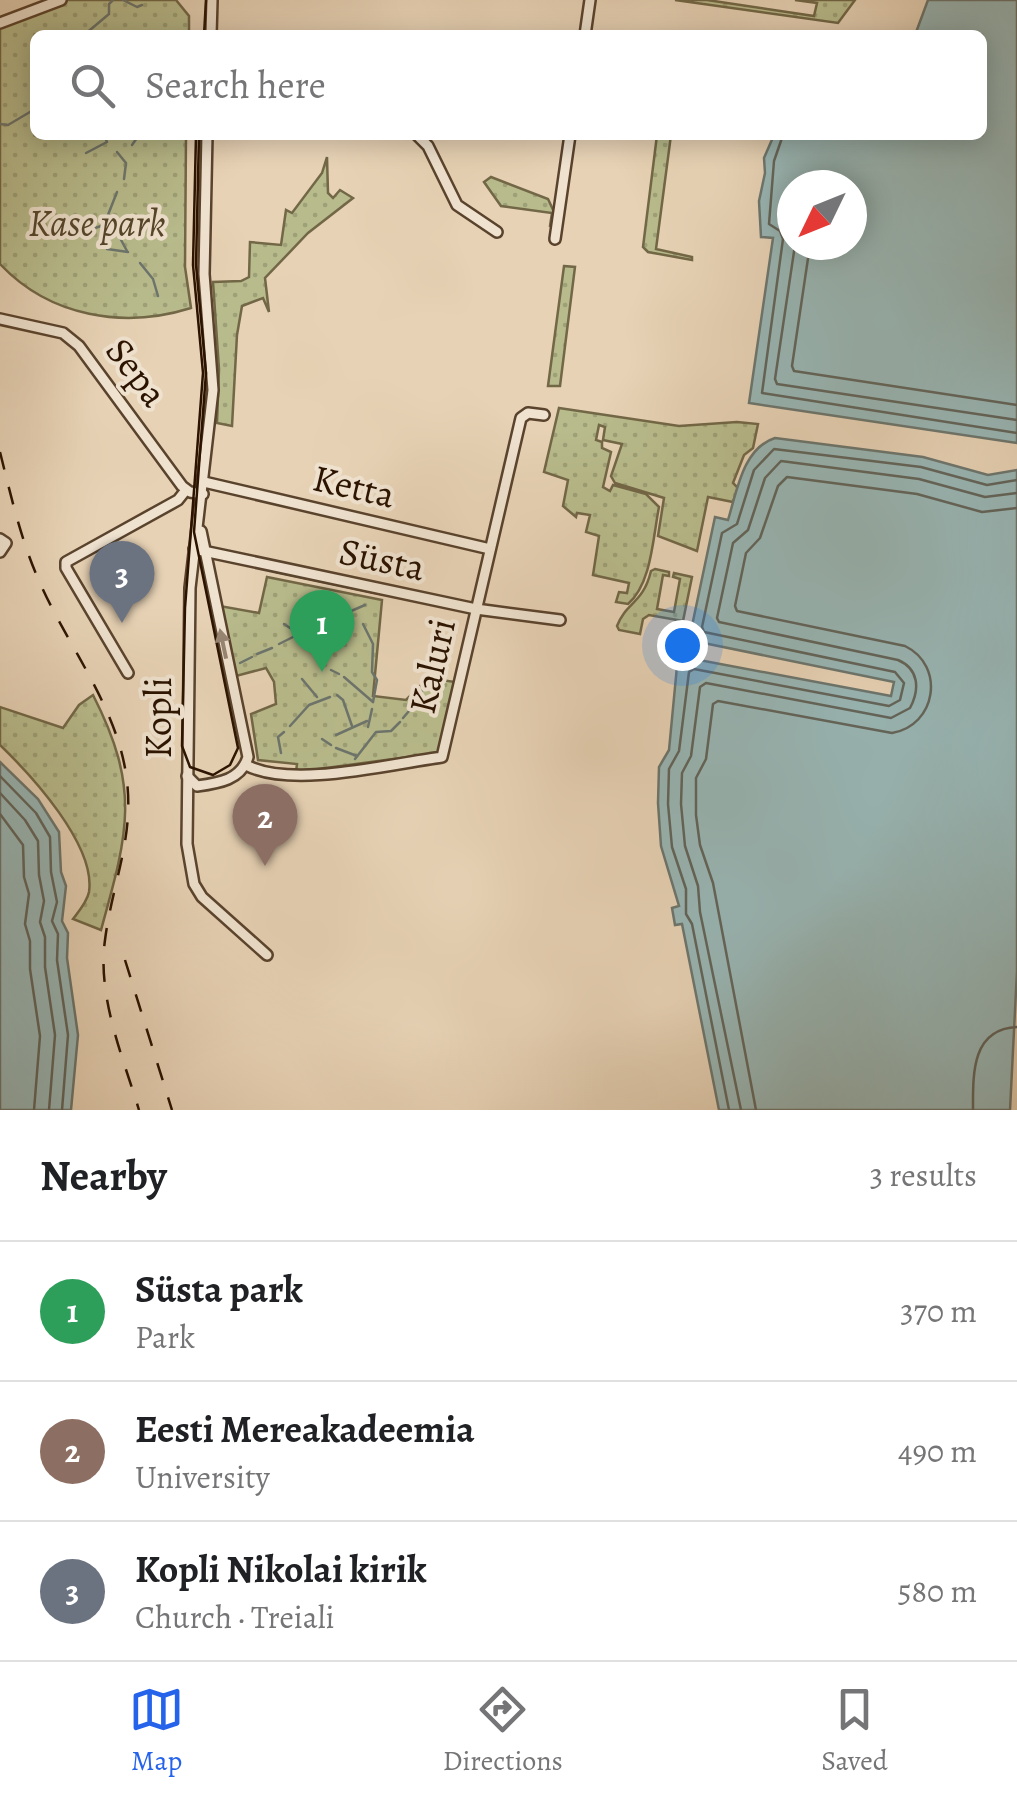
<!DOCTYPE html>
<html lang="en">
<head>
<meta charset="utf-8">
<style>
	:root { --surface:#fff; --page:#f6f6f6; --text:#202124; --muted:#757577; --line:#e0e0e0; --accent:#2563eb }
	body { margin:0; font-family:Alegreya,serif; background:var(--page); color:var(--text) }
	.compass { position:absolute; left:777px; top:170px; width:90px; height:90px; border-radius:50%; background:var(--surface); box-shadow:0 5px 25px #0003; rotate:227deg }
	.you { position:absolute; left:682px; top:645px; width:35px; height:35px; margin:-25px; border:8px solid #fff; border-radius:50%; background:#1a73e8; box-shadow:0 0 0 15px #1a73e833 }
	.badge { display:grid; place-items:center; width:65px; height:65px; border-radius:50%; background:var(--accent); color:#fff; font-size:32px; font-weight:700 }
	.pin { position:absolute; translate:-50% -82px; filter:drop-shadow(0 2px 5px #0008) }
	.pin::after { content:''; position:absolute; top:52px; width:35px; height:30px; background:inherit; clip-path:polygon(0 0,100% 0,50% 100%) }
	.list { margin:0; padding:0; list-style:none }
	h2 { display:flex; justify-content:space-between; align-items:center; height:130px; margin:0; padding:0 40px; font-size:42px }
	h2 small { font-size:32px; font-weight:400; color:var(--muted) }
	.list li { display:grid; grid-template-columns:65px 1fr auto; gap:30px; align-items:center; box-sizing:border-box; height:140px; padding:0 40px; border-top:2px solid var(--line) }
	.list b { display:block; font-size:38px; white-space:nowrap }
	.list p { margin:0; font-size:32px; white-space:nowrap; color:var(--muted) }
	.list em { font-size:32px; font-style:normal; color:var(--muted) }
	.icon { flex:none; width:55px; height:55px; fill:none; stroke:currentColor; stroke-width:2; stroke-linecap:round; stroke-linejoin:round }
	.map { position:relative; flex:none; width:1017px; height:1110px; overflow:hidden }
	.search { position:absolute; background:var(--surface); box-shadow:0 5px 25px #0003; left:30px; right:30px; top:30px; height:110px; display:flex; align-items:center; gap:25px; box-sizing:border-box; padding:0 35px; border-radius:15px; color:var(--muted); font-size:38px }
	.sheet { height:550px; background:var(--surface) }
	nav { display:flex; justify-content:space-around; align-items:center; box-sizing:border-box; height:140px; border-top:2px solid var(--line); background:var(--surface); font-size:28px; color:var(--muted) }
	nav a { display:grid; justify-items:center; gap:5px }
	nav .on { color:var(--accent) }
	.map>svg:first-child { display:block }
	.grass { fill:url(#grass-dots); stroke:#726746; stroke-width:2.5 }
	.water { fill:#98b6b5; stroke:#6c756d; stroke-width:2.5; fill-rule:evenodd }
	.lines { fill:none; stroke-linecap:round; stroke-linejoin:round }
	.shore { stroke:#62645a; stroke-width:2.5 }
	.stream { stroke:#6c756d; stroke-width:2.5 }
	.minor-casing { stroke:#5a432d; stroke-width:14 }
	.minor { stroke:#efe2cf; stroke-width:9 }
	.tram { stroke:#2b1300; stroke-width:2.5 }
	.rail { stroke:#2b1300; stroke-width:2.5; stroke-dasharray:18 18; stroke-linecap:butt }
	.oneway { fill:#978572 }
	.labels { text-anchor:middle; dominant-baseline:central; stroke-width:8; stroke-linejoin:round; paint-order:stroke }
	.park-label { font-size:38px; font-style:italic; fill:#55452a; stroke:#efe2cf }
	.street-label { font-size:38px; fill:#2b1300; stroke:#efe2cf }
</style>
</head>
<body>
<div class="map">
<svg width="1017" height="1110" viewBox="0 0 1017 1110">
	<defs>
		<pattern id="grass-dots" width="8" height="8" patternUnits="userSpaceOnUse" patternTransform="scale(2.5)"><rect width="8" height="8" fill="#b8bb8c"/><path d="M2 2h.1M6 6h.1" fill="none" stroke="#9ea077" stroke-width="1.8" stroke-linecap="round"/></pattern>
	</defs>
	<rect width="100%" height="100%" fill="#e7d2b5"/>
	<filter id="stains"><feTurbulence type="fractalNoise" baseFrequency=".002" numOctaves="4"/><feColorMatrix values="0 0 0 0 .2 0 0 0 0 .09 0 0 0 0 .02 0 0 0 .5 -.17"/></filter>
	<radialGradient id="worn" r=".72"><stop offset=".6" stop-color="#630" stop-opacity="0"/><stop offset="1" stop-color="#630" stop-opacity=".3"/></radialGradient>
	<g class="grass">
		<path d="M67,0H176L189,16V35H35V135H186L185,267L191,308C124,329 50,317 0,264V27Z"/>
		<polygon points="675,0 707,0 814,16 817,3 795,0 855,0 838,23"/>
		<polygon points="657,135 671,135 656,249 692,257 692,260 648,252 643,247"/>
		<polygon points="327,157 328,193 333,198 340,190 353,198 308,233 265,278 269,312 263,298 242,306 237,335 232,426 217,423 219,369 213,282 241,281 249,277 250,242 281,245 286,210 292,213 322,173"/>
		<polygon points="491,177 548,199 555,214 553,228 550,226 552,213 501,206 484,182"/>
		<polygon points="564,266 575,267 560,386 548,386"/>
		<path d="M559,408L679,426L737,422L758,424L753,448L744,455L733,483L738,488L733,502L708,497L697,551L658,536L664,498L615,483L611,476L622,444L603,440L605,427L599,425L596,440L602,442V448L611,452L603,487L610,491L613,485L646,494L659,507C653,536 652,583 628,604L616,602L619,592L627,593L629,583L593,575L599,536L586,532L590,515L577,513L576,517L563,506L568,480L544,472Z"/>
		<path d="M655,569L669,572V576L663,575L657,609L674,612L680,579L673,577L674,573L692,577L683,621L649,615L643,619L640,634L619,630L617,626C626,602 643,604 651,571Z"/>
		<polygon points="267,577 382,600 373,696 406,700 428,678 455,682 438,753 296,772 297,764 258,760 251,714 276,704 274,682 266,668 236,676 220,606 259,613"/>
		<path d="M93,695C141,789 128,833 101,930L73,919C79,911 87,902 89,892C96,845 31,775 0,745V707L63,728L79,705Z"/>
	</g>
	<g class="water">
		<path d="M928,0H1017V443L749,403L773,238L761,237L759,201L765,173L764,158L774,135H982V35H915ZM852,185V245H792V185Z"/>
		<path d="M775,438L923,457L988,475L1017,470V971L1010,1110H719L682,924L675,925L672,908L679,906L661,846L658,803L659,767L669,750L678,656L891,696L894,682L689,640L715,517L728,520C737,491 743,448 775,438Z"/>
		<polygon points="0,762 38,799 59,832 61,872 66,886 62,921 68,933 67,958 78,1035 71,1110 0,1110"/>
	</g>
	<g class="lines">
		<g class="shore">
			<polyline points="783,135 774,161 769,224 780,231 783,239 762,393 1017,433"/>
			<polyline points="795,245 775,379 777,384 1017,420"/>
			<polyline points="810,245 792,366 794,371 1017,405"/>
			<polyline points="0,776 36,813 50,837 51,872 57,902 52,921 58,934 57,960 68,1035 62,1110"/>
			<polyline points="0,793 25,820 38,841 39,875 44,901 40,922 45,937 45,967 55,1035 49,1110"/>
			<polyline points="0,814 23,845 24,877 29,894 25,924 30,941 30,969 40,1036 34,1110"/>
			<polyline points="729,1110 692,924 686,914 686,889 672,847 668,804 669,769 679,751 689,672 694,669 889,706 900,700 904,683 895,672 704,632 702,627 722,533 737,524 754,470 774,449 921,467 987,485 1017,480"/>
			<path d="M741,1110L700,912L698,886L685,846L681,804L682,773L691,756L700,687L706,683L891,718L910,708C920,689 919,669 898,660L719,622L717,618L733,543L748,530L765,478L781,461L919,479L985,497L1017,493"/>
			<path d="M756,1110L713,883L700,845L696,815V778L706,759L713,704L718,701L892,733C936,726 946,666 905,646L737,611L735,606L746,553L760,538L778,486L787,477L917,494L982,512L1017,508"/>
			<path d="M973,1110C973,1075 971,1029 1017,1027"/>
		</g>
		<g class="stream">
			<polyline points="123,0 137,7 142,5"/>
			<polyline points="84,35 109,14 109,4 113,0"/>
			<polyline points="0,124 8,125 35,109"/>
			<polyline points="132,145 139,135"/>
			<polyline points="117,152 126,163 124,179"/>
			<polyline points="86,153 107,142 104,135"/>
			<polyline points="76,227 95,228 104,225"/>
			<polyline points="115,234 104,225 117,192"/>
			<polyline points="120,238 127,251"/>
			<polyline points="104,246 105,228"/>
			<polyline points="107,249 128,252"/>
			<polyline points="140,263 153,279 158,296"/>
			<polyline points="276,572 380,594"/>
			<polyline points="319,624 320,647"/>
			<polyline points="363,624 373,644 372,672 377,680 373,702"/>
			<polyline points="313,626 317,598"/>
			<polyline points="303,632 365,605"/>
			<polyline points="279,644 299,634 284,624"/>
			<polyline points="257,654 272,648"/>
			<polyline points="240,663 252,657"/>
			<polyline points="331,670 339,674"/>
			<polyline points="344,677 373,702"/>
			<polyline points="302,679 317,697"/>
			<polyline points="337,695 343,700 352,726"/>
			<polyline points="414,704 428,681"/>
			<polyline points="403,718 409,711"/>
			<polyline points="290,726 309,705 330,697"/>
			<polyline points="368,727 372,709"/>
			<polyline points="336,735 367,721"/>
			<polyline points="322,739 331,745"/>
			<polyline points="336,748 357,756"/>
			<polyline points="281,753 278,737 284,732"/>
			<polyline points="355,759 376,732 391,731 400,722"/>
		</g>
		<g class="minor-casing">
			<g id="minor">
				<polyline points="0,23 61,0"/>
				<polyline points="211,35 212,0"/>
				<polyline points="585,35 590,0"/>
				<polyline points="207,135 204,274 213,390 190,588 187,844 194,884 202,897 267,955"/>
				<polyline points="417,135 428,146 457,205 497,232"/>
				<polyline points="555,239 570,135"/>
				<polyline points="0,319 63,333 79,346 182,486 190,492 203,494"/>
				<polyline points="204,482 490,549"/>
				<polyline points="0,539 6,543 0,552"/>
				<polyline points="194,549 476,609 560,620"/>
				<polyline points="128,673 66,568 66,562 178,500 186,490"/>
				<path d="M246,765C291,789 390,764 442,757L521,418L528,413L544,415"/>
				<path d="M187,776L197,786C219,783 241,780 248,757L201,531"/>
			</g>
		</g>
		<use href="#minor" class="minor"/>
		<g class="tram">
			<polyline points="204,35 206,0"/>
			<polyline points="196,135 193,265 203,373 185,608 182,746 190,767 213,775 230,765 238,748 194,532 206,373 196,265 199,135"/>
		</g>
		<g class="rail">
			<path d="M0,452C11,496 21,541 40,583C67,644 113,702 125,768C137,833 113,878 105,940C97,997 123,1057 139,1110"/>
			<polyline points="125,960 172,1110"/>
		</g>
	</g>
	<defs><path id="oneway-solid" d="M-6-.8H1V-3.2L6.5 0L1 3.2V.8H-6Z" transform="scale(2.5)"/></defs>
	<use class="oneway" href="#oneway-solid" transform="translate(223 644) rotate(-102)"/>
	<g class="labels">
		<g class="park-label">
			<text x="97" y="223">Kase park</text>
		</g>
		<g class="street-label">
			<text transform="translate(137 372) rotate(53)">Sepa</text>
			<text transform="translate(354 486) rotate(13)">Ketta</text>
			<text transform="translate(382 559) rotate(12)">Süsta</text>
			<text transform="translate(432 666) rotate(-77)">Kaluri</text>
			<text transform="translate(158 718) rotate(-90)">Kopli</text>
		</g>
	</g>
	<rect width="100%" height="100%" filter="url(#stains)"/>
	<rect width="100%" height="100%" fill="url(#worn)"/>
</svg>
<svg class="compass" viewBox="-18 -18 36 36"><path d="M0-13l5 13h-10z" fill="#e53935"/><path d="M0 13l5-13h-10z" fill="#757577"/></svg>
<div class="you"></div>
<div class="pin badge" style="left:322px;top:672px;background:#2e9e5b">1</div>
<div class="pin badge" style="left:265px;top:866px;background:#8d6e63">2</div>
<div class="pin badge" style="left:122px;top:623px;background:#6b7280">3</div>
<div class="search"><svg class="icon" aria-label="search" viewBox="0 0 24 24"><circle cx="10" cy="10" r="6"/><path d="M15 15l6 6"/></svg>Search here</div>
</div>
<section class="sheet">
<h2>Nearby<small>3 results</small></h2>
<ul class="list">
<li><span class="badge" style="background:#2e9e5b">1</span><div><b>Süsta park</b><p>Park</p></div><em>370 m</em></li>
<li><span class="badge" style="background:#8d6e63">2</span><div><b>Eesti Mereakadeemia</b><p>University</p></div><em>490 m</em></li>
<li><span class="badge" style="background:#6b7280">3</span><div><b>Kopli Nikolai kirik</b><p>Church · Treiali</p></div><em>580 m</em></li>
</ul>
</section>
<nav>
<a class="on"><svg class="icon" aria-label="map" viewBox="0 0 24 24"><path d="M3 6l6-2 6 2 6-2v14l-6 2-6-2-6 2zM9 4v14M15 6v14"/></svg>Map</a>
<a><svg class="icon" aria-label="directions" viewBox="0 0 24 24"><path d="M12 3l9 9-9 9-9-9zM9 14v-3h6M13 9l2 2-2 2"/></svg>Directions</a>
<a><svg class="icon" aria-label="saved" viewBox="0 0 24 24"><path d="M7 4h10v16l-5-4-5 4z"/></svg>Saved</a>
</nav>
</body>
</html>
